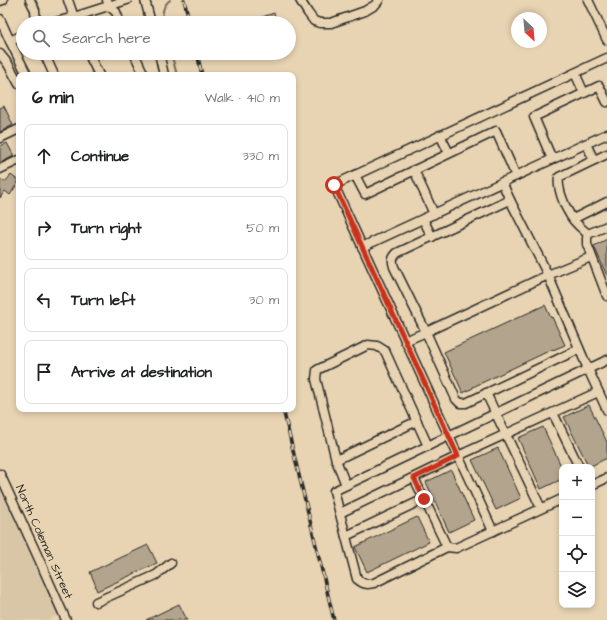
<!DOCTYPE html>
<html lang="en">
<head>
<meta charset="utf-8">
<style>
	:root { --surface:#fff; --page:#f6f6f6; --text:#202124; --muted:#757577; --line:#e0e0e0 }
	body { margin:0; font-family:"Architects Daughter",sans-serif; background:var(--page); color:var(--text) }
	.controls { position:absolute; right:12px; bottom:12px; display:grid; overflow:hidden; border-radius:8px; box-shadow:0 2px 6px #0003 }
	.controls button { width:36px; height:36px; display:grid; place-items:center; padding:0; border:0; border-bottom:1px solid var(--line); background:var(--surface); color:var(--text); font:20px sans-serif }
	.compass { position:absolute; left:511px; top:12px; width:36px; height:36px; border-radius:50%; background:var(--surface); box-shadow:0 2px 6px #0003; rotate:154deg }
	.stop { position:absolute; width:12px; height:12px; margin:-9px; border:3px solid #c8321e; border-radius:50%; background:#fff }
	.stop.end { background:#c8321e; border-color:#fff; box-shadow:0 1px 4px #0008 }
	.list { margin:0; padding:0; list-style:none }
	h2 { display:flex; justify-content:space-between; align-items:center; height:52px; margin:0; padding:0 16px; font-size:17px }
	h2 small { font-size:13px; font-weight:400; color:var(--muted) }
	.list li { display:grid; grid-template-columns:26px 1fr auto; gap:12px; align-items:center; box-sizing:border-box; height:64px; margin:0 8px 8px; padding:0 8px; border:1px solid var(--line); border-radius:8px }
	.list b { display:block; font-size:15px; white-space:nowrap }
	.list em { font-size:13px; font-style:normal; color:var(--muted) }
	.icon { flex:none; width:22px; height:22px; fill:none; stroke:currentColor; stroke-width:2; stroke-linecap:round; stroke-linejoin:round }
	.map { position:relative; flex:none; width:607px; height:620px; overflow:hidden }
	.search { position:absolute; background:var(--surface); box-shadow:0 2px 6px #0003; left:16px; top:16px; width:280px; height:44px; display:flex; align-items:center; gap:10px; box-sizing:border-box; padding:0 14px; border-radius:22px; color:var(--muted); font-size:15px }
	.panel { position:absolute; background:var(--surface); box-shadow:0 2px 6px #0003; left:16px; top:72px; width:280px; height:340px; border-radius:8px }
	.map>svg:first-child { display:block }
	.built { fill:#d8c6a7 }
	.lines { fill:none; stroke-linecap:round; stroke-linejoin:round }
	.stream { stroke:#6f685c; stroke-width:2 }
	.building { fill:#b3a48d; stroke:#2b2b2b }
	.minor-casing { stroke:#2b2b2b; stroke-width:11 }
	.minor { stroke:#e8d4b2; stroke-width:8 }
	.rail-casing { stroke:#2b2b2b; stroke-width:3.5 }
	.rail { stroke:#e8d4b2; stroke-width:2; stroke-dasharray:6; stroke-linecap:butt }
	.route { stroke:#c8321e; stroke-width:5 }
	.labels { text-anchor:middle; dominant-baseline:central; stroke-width:4; stroke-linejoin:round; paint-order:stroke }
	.street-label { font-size:12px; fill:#2b2b2b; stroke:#e8d4b2 }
</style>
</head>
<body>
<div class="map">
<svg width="607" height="620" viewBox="0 0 607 620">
	<rect width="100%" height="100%" fill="#e8d4b2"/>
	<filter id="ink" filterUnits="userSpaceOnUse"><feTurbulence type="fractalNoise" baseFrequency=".025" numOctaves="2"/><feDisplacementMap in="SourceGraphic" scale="8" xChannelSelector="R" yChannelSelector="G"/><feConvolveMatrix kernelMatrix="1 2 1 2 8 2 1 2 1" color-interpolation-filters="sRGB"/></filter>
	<g filter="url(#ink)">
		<polygon class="built" points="0,485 58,613 56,616 48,620 0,620"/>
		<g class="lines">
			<g class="stream">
				<path d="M163,23C161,15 163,5 170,0"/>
				<polyline points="171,53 177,75"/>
			</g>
		</g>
		<g class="building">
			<polygon points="274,13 278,23 248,23 248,22"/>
			<polygon points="4,106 13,125 0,132 0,108"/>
			<polygon points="7,143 14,156 0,163 0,146"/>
			<polygon points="11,175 19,181 10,195 5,191 0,198 0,179 5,182"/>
			<polygon points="607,239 607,276 594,246"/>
			<polygon points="545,305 551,318 552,317 565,345 553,350 553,349 473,387 473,388 463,393 444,352"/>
			<polygon points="589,405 607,442 607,458 589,467 564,417"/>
			<polygon points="543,427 562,468 562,479 541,489 518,438"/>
			<polygon points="498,448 521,498 496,510 472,460"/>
			<polygon points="451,470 474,520 449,532 426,482"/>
			<polygon points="417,517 429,542 367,572 355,547"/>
			<polygon points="148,545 157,563 97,591 95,586 96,586 90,572"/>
			<polygon points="179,604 187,620 146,620"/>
		</g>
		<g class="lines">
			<g class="minor-casing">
				<g id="minor">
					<polyline points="30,0 35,10 36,23"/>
					<polyline points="68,0 76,23"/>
					<polyline points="107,0 109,6 116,12 120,23"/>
					<polyline points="145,0 151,23"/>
					<polyline points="300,0 308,13 314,21 320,23 331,23 365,11 375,5 379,0"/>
					<polyline points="588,0 607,40"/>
					<polyline points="0,1 3,0"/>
					<polyline points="0,19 10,41 23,35"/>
					<polyline points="52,23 74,17 127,0"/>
					<polyline points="10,41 27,75"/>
					<polyline points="44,53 54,75"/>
					<polyline points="88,53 99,75"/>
					<polyline points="134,53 144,75"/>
					<polyline points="159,53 164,75"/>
					<polyline points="0,54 8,64 19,84"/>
					<polyline points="575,73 584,93"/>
					<polyline points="440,135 449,153"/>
					<polyline points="0,138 19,129"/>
					<polyline points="586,144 594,160"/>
					<polyline points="552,159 534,117 599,86 607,102"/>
					<polyline points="0,169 19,160"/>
					<polyline points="414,170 434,214"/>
					<polyline points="355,175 365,194 496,131 516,176"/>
					<polyline points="510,200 548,275 426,332 456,399 460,403 466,403 579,349"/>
					<polyline points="423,219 432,237"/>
					<polyline points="573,219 607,202"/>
					<polyline points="607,226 588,234 587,238 587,244 607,296"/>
					<path d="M588,234C581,228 573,222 569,213C564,205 557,187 559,177L607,154"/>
					<polyline points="362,247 607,134"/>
					<polyline points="591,257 548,275 588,369 607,410"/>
					<path d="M405,341L426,332L394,267C392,261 392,258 397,253L510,200L502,182"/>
					<polyline points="486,393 541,508"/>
					<polyline points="553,413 579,467"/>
					<polyline points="336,460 417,421"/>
					<polyline points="0,474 38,557 66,620"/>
					<polyline points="414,478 447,547"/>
					<polyline points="346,485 336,460 316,379 317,370 368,345 377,346 385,351 428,446"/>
					<polyline points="592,485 607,478"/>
					<path d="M562,499L456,548L447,547L374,583C367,585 363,584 357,579L334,491L607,360"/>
					<polyline points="340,513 458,456 598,392"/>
					<polyline points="493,531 449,436 334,185 607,58"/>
					<polyline points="346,536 424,499"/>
					<polyline points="96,602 156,575 171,563"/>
				</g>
			</g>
			<use href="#minor" class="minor"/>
			<g class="rail-casing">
				<g id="rail">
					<polyline points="184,0 190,23"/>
					<polyline points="197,53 202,75"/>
					<polyline points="283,409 334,620"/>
				</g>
			</g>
			<use href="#rail" class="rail"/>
		</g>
	</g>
	<g class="lines" filter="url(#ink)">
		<polyline class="route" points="334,185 458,456 414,478 424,499"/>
	</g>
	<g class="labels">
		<g class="street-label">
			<text transform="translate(44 542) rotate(66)">North Coleman Street</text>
		</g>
	</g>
</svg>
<div class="controls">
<button>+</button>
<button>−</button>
<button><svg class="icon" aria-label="locate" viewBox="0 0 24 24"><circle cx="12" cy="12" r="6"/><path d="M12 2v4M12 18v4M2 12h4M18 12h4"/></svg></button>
<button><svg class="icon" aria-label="layers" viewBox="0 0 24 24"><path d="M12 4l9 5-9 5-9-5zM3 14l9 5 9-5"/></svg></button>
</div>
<svg class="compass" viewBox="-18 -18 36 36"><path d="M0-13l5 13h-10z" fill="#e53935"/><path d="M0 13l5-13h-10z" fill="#757577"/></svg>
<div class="stop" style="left:334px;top:185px"></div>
<div class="stop end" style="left:424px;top:499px"></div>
<div class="search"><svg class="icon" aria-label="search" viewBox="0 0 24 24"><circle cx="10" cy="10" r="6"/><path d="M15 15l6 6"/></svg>Search here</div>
<section class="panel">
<h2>6 min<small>Walk · 410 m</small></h2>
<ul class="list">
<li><svg class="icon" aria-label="ahead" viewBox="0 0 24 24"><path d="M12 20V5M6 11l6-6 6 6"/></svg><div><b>Continue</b></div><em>330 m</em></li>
<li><svg class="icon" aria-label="right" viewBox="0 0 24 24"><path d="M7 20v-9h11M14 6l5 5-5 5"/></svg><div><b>Turn right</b></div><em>50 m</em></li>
<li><svg class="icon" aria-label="left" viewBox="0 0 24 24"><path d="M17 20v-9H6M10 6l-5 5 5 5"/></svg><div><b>Turn left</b></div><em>30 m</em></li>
<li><svg class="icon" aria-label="arrive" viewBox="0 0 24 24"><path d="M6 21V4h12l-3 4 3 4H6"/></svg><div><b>Arrive at destination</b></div></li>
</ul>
</section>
</div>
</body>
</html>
